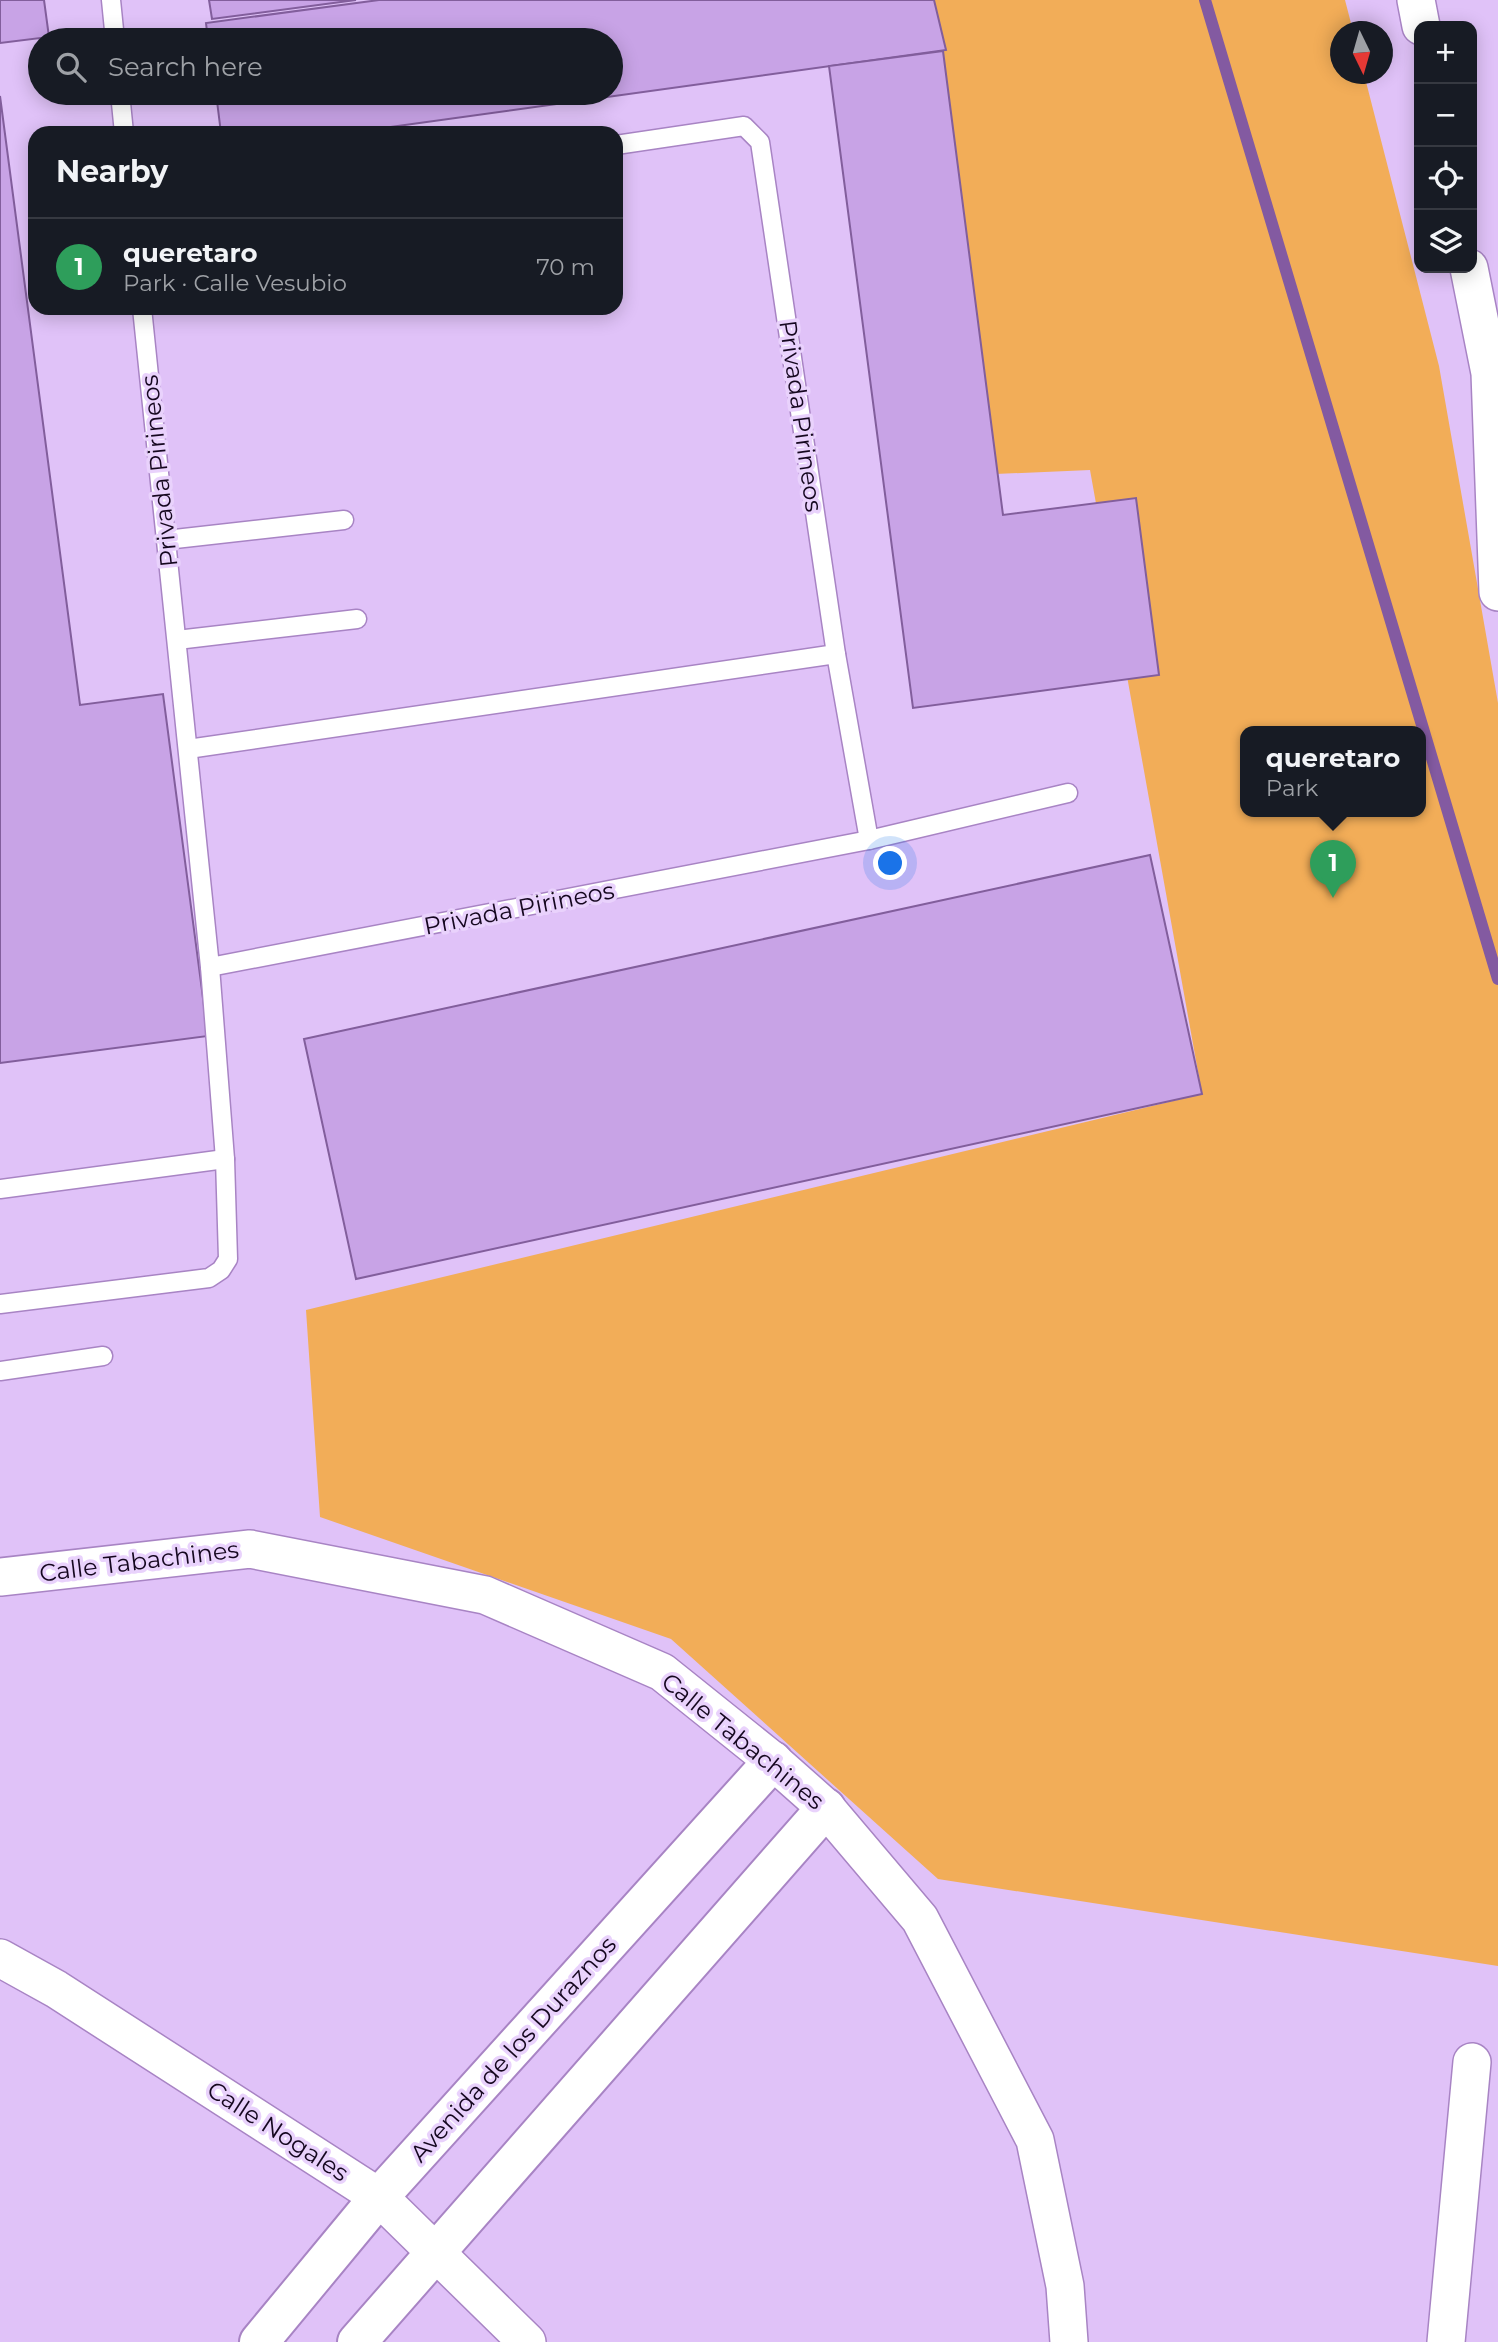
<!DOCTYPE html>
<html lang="en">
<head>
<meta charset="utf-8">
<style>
	:root { --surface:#171b24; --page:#242831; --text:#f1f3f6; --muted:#9ea1a6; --line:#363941; --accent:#1a73e8 }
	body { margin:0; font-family:Montserrat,sans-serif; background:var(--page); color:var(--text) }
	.controls { position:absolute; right:21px; top:21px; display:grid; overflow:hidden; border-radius:14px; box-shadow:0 4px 18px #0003 }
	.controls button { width:63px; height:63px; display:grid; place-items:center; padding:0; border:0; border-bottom:2px solid var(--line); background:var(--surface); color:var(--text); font:35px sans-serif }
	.compass { position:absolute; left:1330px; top:21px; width:63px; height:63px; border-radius:50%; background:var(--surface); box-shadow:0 4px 18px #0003; rotate:175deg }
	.you { position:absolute; left:891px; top:864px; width:24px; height:24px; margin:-18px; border:5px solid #fff; border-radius:50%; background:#1a73e8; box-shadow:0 0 0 10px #1a73e833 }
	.badge { display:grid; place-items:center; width:46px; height:46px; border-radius:50%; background:var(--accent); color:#fff; font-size:23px; font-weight:700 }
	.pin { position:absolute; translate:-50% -58px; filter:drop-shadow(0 2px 4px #0008) }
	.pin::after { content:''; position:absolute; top:37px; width:24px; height:21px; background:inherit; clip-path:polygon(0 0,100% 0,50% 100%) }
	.popup { position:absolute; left:1240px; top:726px; width:186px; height:91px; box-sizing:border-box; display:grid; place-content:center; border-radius:14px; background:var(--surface); filter:drop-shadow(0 2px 5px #0005); font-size:23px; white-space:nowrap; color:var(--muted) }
	.popup b { font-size:26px; color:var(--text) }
	.popup::after { content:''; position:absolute; left:50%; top:100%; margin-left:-14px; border:14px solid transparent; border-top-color:var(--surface) }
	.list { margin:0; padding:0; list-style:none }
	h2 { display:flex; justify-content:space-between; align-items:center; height:91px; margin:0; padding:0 28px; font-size:30px }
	h2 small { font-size:23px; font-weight:400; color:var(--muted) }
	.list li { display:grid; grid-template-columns:46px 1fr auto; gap:21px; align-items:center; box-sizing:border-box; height:98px; padding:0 28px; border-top:2px solid var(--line) }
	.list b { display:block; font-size:26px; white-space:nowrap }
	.list p { margin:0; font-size:23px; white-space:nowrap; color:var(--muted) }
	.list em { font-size:23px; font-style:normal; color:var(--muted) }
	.icon { flex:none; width:38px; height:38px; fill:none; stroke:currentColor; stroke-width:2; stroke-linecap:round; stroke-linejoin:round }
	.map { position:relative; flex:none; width:1498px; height:2342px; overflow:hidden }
	.search { position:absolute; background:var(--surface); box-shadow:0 4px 18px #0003; left:28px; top:28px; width:595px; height:77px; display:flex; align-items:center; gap:18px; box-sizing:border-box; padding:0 24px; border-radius:38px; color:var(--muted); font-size:26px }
	.panel { position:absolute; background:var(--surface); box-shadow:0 4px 18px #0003; left:28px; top:126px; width:595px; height:189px; border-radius:21px }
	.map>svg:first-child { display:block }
	.green { fill:#f2ad58; fill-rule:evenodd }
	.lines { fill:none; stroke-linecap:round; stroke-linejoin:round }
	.stream { stroke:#835aa1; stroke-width:12 }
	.building { fill:#c8a3e6; stroke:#825e9c; stroke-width:2 }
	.lane-casing { stroke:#a884c4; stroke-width:21 }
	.street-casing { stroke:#a884c4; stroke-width:40 }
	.secondary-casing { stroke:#a884c4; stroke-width:42 }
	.lane { stroke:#fff; stroke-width:18 }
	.street { stroke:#fff; stroke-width:37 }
	.secondary { stroke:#fff; stroke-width:38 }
	.labels { text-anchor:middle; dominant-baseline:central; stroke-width:7; stroke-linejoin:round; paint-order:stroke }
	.street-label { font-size:24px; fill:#15071f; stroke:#e9d2fc }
</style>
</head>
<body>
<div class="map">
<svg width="1498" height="2342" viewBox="0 0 1498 2342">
	<rect width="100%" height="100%" fill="#e0c2f8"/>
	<path class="green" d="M921,0H1345L1353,31L1340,32V74H1364L1439,366L1498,703V1966L938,1879L671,1639L320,1517L306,1310L1202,1094L1090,470L972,475ZM1246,732H1420V812H1246Z"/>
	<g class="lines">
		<polyline class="stream" points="1205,0 1498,979"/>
	</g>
	<g class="building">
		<polygon points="0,0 44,0 49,37 0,43"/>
		<polygon points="209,0 356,0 212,19"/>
		<polygon points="379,0 934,0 946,50 347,133 221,133 216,93 611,93 611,40 208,40 206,23"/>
		<polygon points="943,51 1003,515 1136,498 1159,675 913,708 829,66"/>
		<polygon points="0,96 80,705 163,694 208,1036 0,1063"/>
		<polygon points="1150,855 1202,1094 356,1279 304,1039"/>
	</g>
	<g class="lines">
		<g class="lane-casing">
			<g id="lane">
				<polyline points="111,0 115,40"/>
				<polyline points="120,93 124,133"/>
				<polyline points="616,145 744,126 760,142 836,654 869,840"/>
				<polyline points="166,540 344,520"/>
				<polyline points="177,640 357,619"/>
				<polyline points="188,749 836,654"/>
				<polyline points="210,967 869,840 1068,793"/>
				<polyline points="0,1189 225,1159"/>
				<polyline points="0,1304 209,1278 221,1270 228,1259 225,1159 210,967 142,308"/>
				<polyline points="0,1371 103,1356"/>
			</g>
		</g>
		<g class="street-casing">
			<g id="street">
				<polyline points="1416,0 1421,26"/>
				<polyline points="1469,268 1490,373 1498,592"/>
				<polyline points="0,1577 250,1549 485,1595 662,1672 773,1761 826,1808 920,1919 1035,2140 1065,2286 1069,2342"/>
				<polyline points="0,1958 56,1989 379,2197 527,2342"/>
				<polyline points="1446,2342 1472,2062"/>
			</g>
		</g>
		<g class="secondary-casing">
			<g id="secondary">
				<polyline points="259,2342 379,2197 773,1761"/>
				<polyline points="357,2342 826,1808"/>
			</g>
		</g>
		<use href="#lane" class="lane"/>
		<use href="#street" class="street"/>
		<use href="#secondary" class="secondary"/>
	</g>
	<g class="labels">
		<g class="street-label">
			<text transform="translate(801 416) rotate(82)">Privada Pirineos</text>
			<text transform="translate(159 471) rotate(-96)">Privada Pirineos</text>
			<text transform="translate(519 908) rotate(-11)">Privada Pirineos</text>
			<text transform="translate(139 1561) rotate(-7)">Calle Tabachines</text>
			<text transform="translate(743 1741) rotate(39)">Calle Tabachines</text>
			<text transform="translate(513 2049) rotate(-48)">Avenida de los Duraznos</text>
			<text transform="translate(278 2131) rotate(33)">Calle Nogales</text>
		</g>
	</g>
</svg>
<div class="controls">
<button>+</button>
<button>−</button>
<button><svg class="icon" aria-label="locate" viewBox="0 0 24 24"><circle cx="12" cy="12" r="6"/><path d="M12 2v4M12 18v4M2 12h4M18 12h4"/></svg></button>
<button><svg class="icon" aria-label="layers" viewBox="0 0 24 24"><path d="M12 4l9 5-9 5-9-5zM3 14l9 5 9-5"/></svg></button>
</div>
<svg class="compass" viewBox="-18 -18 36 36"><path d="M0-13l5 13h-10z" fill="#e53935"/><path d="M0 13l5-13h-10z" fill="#9ea1a6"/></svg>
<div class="you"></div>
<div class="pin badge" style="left:1333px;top:898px;background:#2e9e5b">1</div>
<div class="popup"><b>queretaro</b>Park</div>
<div class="search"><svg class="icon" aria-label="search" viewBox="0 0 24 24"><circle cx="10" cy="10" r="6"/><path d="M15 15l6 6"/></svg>Search here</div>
<section class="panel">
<h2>Nearby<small></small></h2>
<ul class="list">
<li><span class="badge" style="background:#2e9e5b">1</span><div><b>queretaro</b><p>Park · Calle Vesubio</p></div><em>70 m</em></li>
</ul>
</section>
</div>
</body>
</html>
